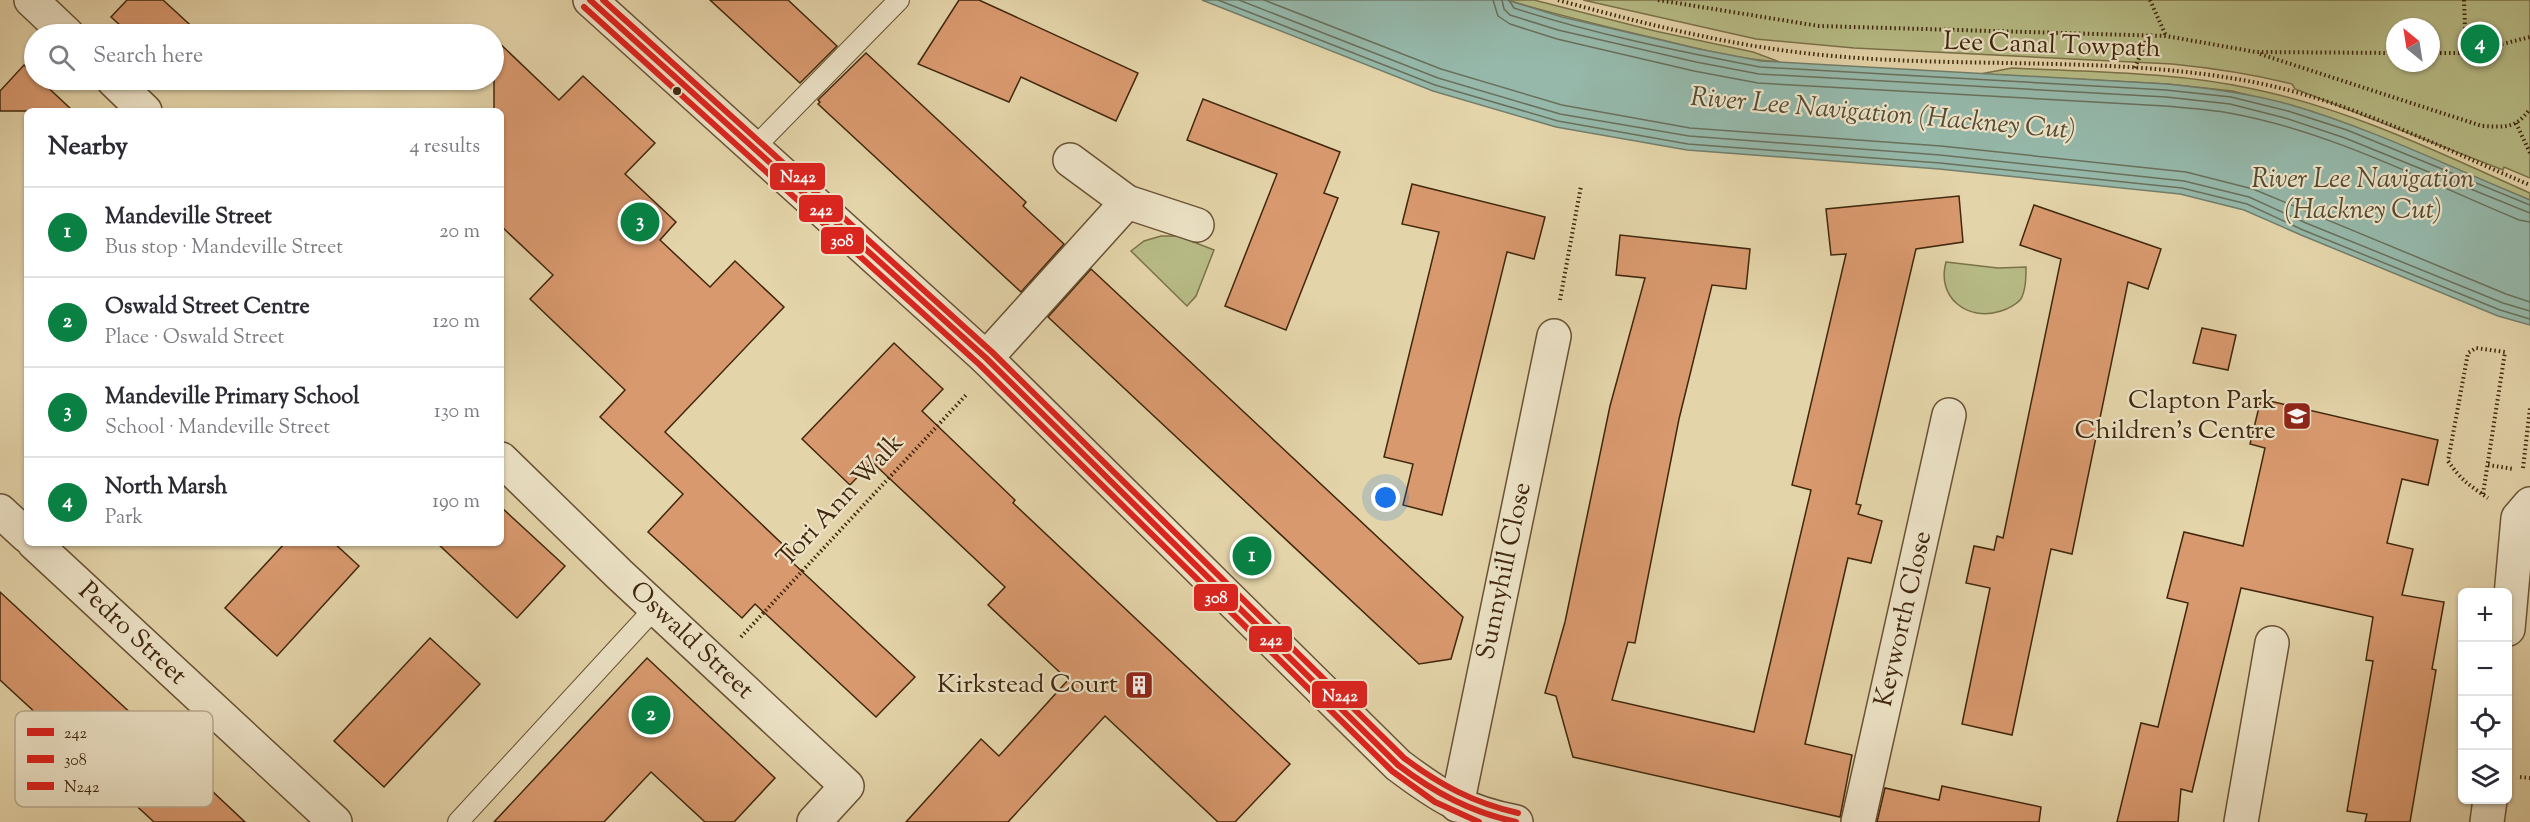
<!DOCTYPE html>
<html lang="en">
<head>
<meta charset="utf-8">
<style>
	:root { --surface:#fff; --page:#f7f7f7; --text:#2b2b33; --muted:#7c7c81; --line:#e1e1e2; --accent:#0b8043 }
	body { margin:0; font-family:"Sorts Mill Goudy",serif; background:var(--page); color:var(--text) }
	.controls { position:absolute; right:18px; bottom:18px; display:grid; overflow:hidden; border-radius:9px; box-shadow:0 2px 4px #0004 }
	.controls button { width:54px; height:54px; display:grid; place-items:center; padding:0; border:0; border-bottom:2px solid var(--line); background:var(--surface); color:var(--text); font:30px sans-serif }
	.compass { position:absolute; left:2386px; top:18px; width:54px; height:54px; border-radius:50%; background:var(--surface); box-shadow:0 2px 4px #0004; rotate:330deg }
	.you { position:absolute; left:1386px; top:498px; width:21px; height:21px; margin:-15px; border:4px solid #fff; border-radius:50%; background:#1a73e8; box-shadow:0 0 0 9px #1a73e833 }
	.badge { display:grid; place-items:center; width:39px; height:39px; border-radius:50%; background:var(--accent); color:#fff; font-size:20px; font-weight:700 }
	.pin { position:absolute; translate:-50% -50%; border:3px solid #fff; box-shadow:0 2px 6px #0006 }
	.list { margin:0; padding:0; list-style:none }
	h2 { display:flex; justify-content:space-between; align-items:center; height:78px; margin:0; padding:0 24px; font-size:26px }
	h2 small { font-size:20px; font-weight:400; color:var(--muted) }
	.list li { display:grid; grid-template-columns:39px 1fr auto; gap:18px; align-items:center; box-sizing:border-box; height:90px; padding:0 24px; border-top:2px solid var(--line) }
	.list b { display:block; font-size:22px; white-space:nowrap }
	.list p { margin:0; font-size:20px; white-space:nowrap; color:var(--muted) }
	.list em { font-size:20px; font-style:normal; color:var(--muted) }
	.icon { flex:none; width:33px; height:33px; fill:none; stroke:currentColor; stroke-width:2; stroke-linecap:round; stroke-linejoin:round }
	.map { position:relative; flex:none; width:2530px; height:822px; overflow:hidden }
	.search { position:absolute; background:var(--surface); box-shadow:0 2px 4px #0004; left:24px; top:24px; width:480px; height:66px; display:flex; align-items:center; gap:15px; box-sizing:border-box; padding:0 21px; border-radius:33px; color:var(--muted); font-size:22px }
	.panel { position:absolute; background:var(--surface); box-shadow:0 2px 4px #0004; left:24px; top:108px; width:480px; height:438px; border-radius:9px }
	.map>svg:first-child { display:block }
	.green { fill:#b7bc86; stroke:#7c724a; stroke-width:1.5; fill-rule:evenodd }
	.water { fill:#95b8aa; stroke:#737e6b; stroke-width:1.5 }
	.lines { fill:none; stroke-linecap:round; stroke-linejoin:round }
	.shore { stroke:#6a705c; stroke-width:1.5 }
	.building { fill:#d9996e; stroke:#40270d; stroke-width:1.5 }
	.lane-casing { stroke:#695234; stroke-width:22 }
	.street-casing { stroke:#695234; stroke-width:36 }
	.path { stroke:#40270d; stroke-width:4; stroke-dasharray:1.5 3; stroke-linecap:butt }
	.lane { stroke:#ede3c7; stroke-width:20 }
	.street { stroke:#ede3c7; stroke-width:33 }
	.bus-1-casing { stroke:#ede3c7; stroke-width:10 }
	.bus-2-casing { stroke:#ede3c7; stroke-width:10 }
	.bus-3-casing { stroke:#ede3c7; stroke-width:10 }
	.bus-1 { stroke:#dc241f; stroke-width:6 }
	.bus-2 { stroke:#dc241f; stroke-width:6 }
	.bus-3 { stroke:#dc241f; stroke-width:6 }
	.bus-dot { fill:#40270d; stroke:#ede3c7; stroke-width:2 }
	.labels { text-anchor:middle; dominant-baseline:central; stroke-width:4.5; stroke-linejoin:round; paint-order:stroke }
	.street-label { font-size:26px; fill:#40270d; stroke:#ede3c7 }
	.poi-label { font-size:26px; fill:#40270d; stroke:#ede3c7; text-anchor:end }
	.water-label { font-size:27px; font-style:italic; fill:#554b34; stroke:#ede3c7 }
	.key { fill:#ede3c7; stroke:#b9ab8f; stroke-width:1.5 }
	.key-label { font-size:16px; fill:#40270d }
	.line-badge { stroke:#ede3c7; stroke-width:2 }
	.badge-label { font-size:16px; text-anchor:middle; font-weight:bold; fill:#fff }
</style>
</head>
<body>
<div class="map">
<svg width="2530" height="822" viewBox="0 0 2530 822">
	<rect width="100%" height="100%" fill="#e4d4a9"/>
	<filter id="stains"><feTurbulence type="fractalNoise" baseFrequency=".00333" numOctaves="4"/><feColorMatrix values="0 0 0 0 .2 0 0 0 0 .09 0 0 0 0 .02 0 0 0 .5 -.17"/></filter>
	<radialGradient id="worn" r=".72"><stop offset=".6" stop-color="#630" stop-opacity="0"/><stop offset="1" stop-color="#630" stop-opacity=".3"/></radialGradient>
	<g class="green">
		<path d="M1507,0H1534L1655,31L1753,52L1780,62C1739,59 1698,49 1658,39C1607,27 1557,15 1507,0Z"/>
		<path d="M1583,0H2530V178L2504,167L2503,170L2295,89L2292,84C2252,74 2213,68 2172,64L1854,48L1756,39ZM2395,27H2431V63H2395Z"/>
		<path d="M2012,68C2092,72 2175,72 2253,89C2350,109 2440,153 2530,193V200L2349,125L2289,105L2232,91L2167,84L1980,74Z"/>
		<polygon points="1161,236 1178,236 1214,250 1196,296 1187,306 1131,251 1144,241"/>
		<path d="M1946,262L1998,268L2026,267C2026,277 2026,289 2021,299C2017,304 2008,309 2001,311C1967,322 1936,297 1946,262Z"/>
	</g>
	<path class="water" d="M1202,0H1507L1562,17L1699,49L1761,61L2167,84C2208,88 2248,93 2288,104C2371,128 2450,167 2530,200V325L2498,316L2301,235L2244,210L2180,194L1939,169L1687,150L1556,127L1433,91Z"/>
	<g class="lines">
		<g class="shore">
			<polyline points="1218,0 1435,85 1558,121 1688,144 1940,163 2182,188 2247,204 2303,230 2500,310 2530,319"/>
			<polyline points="1239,0 1438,78 1560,114 1689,136 1940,155 2184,181 2249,197 2306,223 2503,303 2530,311"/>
			<polyline points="1264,0 1441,69 1562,105 1690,128 1941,146 2186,172 2253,189 2506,294 2530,302"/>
			<path d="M1493,0L1498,16L1510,24L1557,39L1694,71L1758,83L2165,106C2186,108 2208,109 2229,113C2330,131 2425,181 2519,220L2530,222"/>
			<polyline points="1502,0 1504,9 1510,15 1558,30 1696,62 1759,74 2166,97 2230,104 2285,118 2345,138 2530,213"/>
			<path d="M1509,0L1514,8C1594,34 1677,51 1760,67L2166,90L2231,97L2288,111L2347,130L2530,205"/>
		</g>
	</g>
	<g class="building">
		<polygon points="127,0 163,0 200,34 130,34 111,17"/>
		<polygon points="710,0 788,0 837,46 800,83"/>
		<polygon points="959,0 979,0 1138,73 1116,121 1021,77 1009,102 918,64"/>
		<polygon points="494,38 559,100 583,76 655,143 625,174 676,222 660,240 710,287 735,261 784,307 665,432 797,558 793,563 915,677 876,717 755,604 742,618 648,532 683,494 600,417 625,390 530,299 553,275 501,226 501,111 494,111"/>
		<polygon points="866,53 1026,202 1023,206 1064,244 1021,292 818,104 820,102 818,100"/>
		<polygon points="24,65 34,74 34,80 40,80 73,111 0,111 0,91"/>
		<polygon points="1203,99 1340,152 1324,193 1338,198 1286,330 1225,306 1277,174 1187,140"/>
		<polygon points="1412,184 1545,217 1534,259 1507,252 1442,515 1403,505 1413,464 1384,457 1439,232 1402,224"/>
		<polygon points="1959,196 1963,242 1916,249 1856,504 1861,505 1858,514 1882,521 1871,563 1848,558 1805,744 1852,755 1840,817 1573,757 1556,696 1545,693 1565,622 1610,406 1645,278 1616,275 1620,235 1750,249 1746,289 1712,285 1679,419 1635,643 1628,642 1612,700 1754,732 1811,490 1792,485 1846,254 1831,255 1826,209"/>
		<polygon points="2034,205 2161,249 2148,289 2128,282 2072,554 2051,549 2012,735 1962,724 1990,588 1966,583 1974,546 1994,550 1997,536 2003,538 2061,259 2020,245"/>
		<polygon points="1091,269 1463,617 1451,659 1419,664 1048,317"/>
		<polygon points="2202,328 2236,335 2228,370 2193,363"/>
		<polygon points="894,343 943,389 922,411 1015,500 1013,503 1290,764 1235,822 1218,822 1105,716 1008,822 906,822 981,739 999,756 1068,680 988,605 1005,587 872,462 850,485 802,439"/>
		<polygon points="2261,399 2438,440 2428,485 2402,479 2387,543 2413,549 2402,595 2444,602 2432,669 2436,670 2410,822 2365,822 2367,814 2347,811 2373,661 2366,660 2373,617 2241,588 2192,792 2181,789 2178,822 2117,822 2141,723 2158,727 2188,603 2167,598 2184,532 2243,546 2265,448 2250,444"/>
		<polygon points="501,507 565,566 517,618 437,543 501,543"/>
		<polygon points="285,543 334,543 359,566 277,656 225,608"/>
		<polygon points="0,592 163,743 162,744 245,822 154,822 0,680"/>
		<polygon points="430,638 480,684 384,787 334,741"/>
		<polygon points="647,658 775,778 734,822 705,822 651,772 604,822 494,822"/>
		<polygon points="1942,786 2041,807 2039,822 1877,822 1885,788 1939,800"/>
	</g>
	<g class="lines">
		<g class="lane-casing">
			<g id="lane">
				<polyline points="754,148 899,0"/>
				<polyline points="458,822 655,608"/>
			</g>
		</g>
		<g class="street-casing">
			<g id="street">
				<polyline points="31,0 67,34"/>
				<path d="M590,0L986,358L1398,765C1439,796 1464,812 1516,822"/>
				<polyline points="113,80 145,111"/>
				<polyline points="1070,160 1127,202 1197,225"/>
				<polyline points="986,358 1127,202"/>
				<polyline points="501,459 619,574 847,786 814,822"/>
				<polyline points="0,511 27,536"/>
				<polyline points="34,543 335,822"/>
				<polyline points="2508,629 2518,518 2530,504"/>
				<polyline points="1457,805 1554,336"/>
				<polyline points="1858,822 1949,415"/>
				<polyline points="2241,822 2272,643"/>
				<polyline points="2487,822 2490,800"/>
			</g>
		</g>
		<g class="path">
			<path d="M1558,0C1641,23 1727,45 1813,54C1959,70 2108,54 2253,82C2351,101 2439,147 2530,185"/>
			<polyline points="1658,0 1819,26 2166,36 2256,52 2395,53"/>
			<polyline points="2150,0 2166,36"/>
			<polyline points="2464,0 2466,53"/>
			<polyline points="2431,53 2466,53 2530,37"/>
			<path d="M2260,54L2482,126C2506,127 2515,129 2530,109"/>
			<polyline points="2135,68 2148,36"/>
			<polyline points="2516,123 2530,153"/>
			<polyline points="1560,300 1581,186"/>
			<polyline points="2488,465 2514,469"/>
			<polyline points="2523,468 2530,408"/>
			<path d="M2483,494L2505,352L2476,348L2468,353L2448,461C2461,480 2469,485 2488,498"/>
			<polyline points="741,637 967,394"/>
			<polyline points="2520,777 2530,778"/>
		</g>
		<use href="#lane" class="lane"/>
		<use href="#street" class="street"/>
		<g class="bus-1-casing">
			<path id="bus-1" d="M590,0L986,358L1398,765C1435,793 1471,812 1516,822"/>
		</g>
		<g class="bus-2-casing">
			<polyline id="bus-2" points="584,7 980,365 1392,771 1435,802 1479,822"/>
		</g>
		<g class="bus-3-casing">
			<path id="bus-3" d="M603,0L992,352L1404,758C1440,785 1474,803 1518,813"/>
		</g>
		<use href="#bus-1" class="bus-1"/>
		<use href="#bus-2" class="bus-2"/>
		<use href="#bus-3" class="bus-3"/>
	</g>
	<defs>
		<g id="school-square" transform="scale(1.5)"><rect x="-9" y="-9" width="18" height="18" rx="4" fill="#8f2418" stroke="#ede3c7"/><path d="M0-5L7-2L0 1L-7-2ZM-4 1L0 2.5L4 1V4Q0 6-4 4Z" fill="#fff"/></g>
		<g id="building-square" transform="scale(1.5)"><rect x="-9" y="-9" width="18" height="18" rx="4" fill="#8f2418" stroke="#ede3c7"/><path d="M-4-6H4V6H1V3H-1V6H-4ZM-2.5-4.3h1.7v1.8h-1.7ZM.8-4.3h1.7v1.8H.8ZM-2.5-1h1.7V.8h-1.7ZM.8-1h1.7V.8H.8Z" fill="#fff"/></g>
	</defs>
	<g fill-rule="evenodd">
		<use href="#school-square" x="2297" y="416"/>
		<use href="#building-square" x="1139" y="685"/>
	</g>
	<circle class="bus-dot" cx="677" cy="91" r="5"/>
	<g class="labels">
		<g class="street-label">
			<text transform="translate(2052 46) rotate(2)">Lee Canal Towpath</text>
			<text transform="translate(841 501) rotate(-47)">Tori Ann Walk</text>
			<text transform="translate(1505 571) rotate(-78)">Sunnyhill Close</text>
			<text transform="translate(1904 619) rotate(-77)">Keyworth Close</text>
			<text transform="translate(132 634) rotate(43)">Pedro Street</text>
			<text transform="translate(691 641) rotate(43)">Oswald Street</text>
		</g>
		<g class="poi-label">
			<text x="2276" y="401">Clapton Park<tspan x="2276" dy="30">Children's Centre</tspan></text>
			<text x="1118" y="685">Kirkstead Court</text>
		</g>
		<g class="water-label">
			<text transform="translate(1883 115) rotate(5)">River Lee Navigation (Hackney Cut)</text>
			<text x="2363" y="180">River Lee Navigation<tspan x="2363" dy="31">(Hackney Cut)</tspan></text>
		</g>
	</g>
	<rect x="15" y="711" width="198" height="96" rx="9" class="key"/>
	<rect x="27" y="728" width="27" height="8" fill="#dc241f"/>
	<rect x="27" y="755" width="27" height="8" fill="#dc241f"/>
	<rect x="27" y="782" width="27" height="8" fill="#dc241f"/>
	<g class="key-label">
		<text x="64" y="738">242</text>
		<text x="64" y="765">308</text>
		<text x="64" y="792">N242</text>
	</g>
	<g class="line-badge">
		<rect x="769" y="162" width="57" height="29" rx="6" fill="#dc241f"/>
		<rect x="798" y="194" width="46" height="29" rx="6" fill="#dc241f"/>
		<rect x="820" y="226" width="45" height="29" rx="6" fill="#dc241f"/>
		<rect x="1193" y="583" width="46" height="29" rx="6" fill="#dc241f"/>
		<rect x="1248" y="625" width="45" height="28" rx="6" fill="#dc241f"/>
		<rect x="1311" y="680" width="57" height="29" rx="6" fill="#dc241f"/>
	</g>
	<g class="badge-label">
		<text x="798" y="182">N242</text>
		<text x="821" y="215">242</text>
		<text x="842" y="246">308</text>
		<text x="1216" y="603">308</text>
		<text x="1271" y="645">242</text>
		<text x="1340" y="701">N242</text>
	</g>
	<rect width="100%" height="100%" filter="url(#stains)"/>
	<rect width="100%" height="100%" fill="url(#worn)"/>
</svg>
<div class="controls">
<button>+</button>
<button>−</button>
<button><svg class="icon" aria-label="locate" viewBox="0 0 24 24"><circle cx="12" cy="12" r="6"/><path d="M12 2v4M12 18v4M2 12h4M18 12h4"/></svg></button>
<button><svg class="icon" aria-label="layers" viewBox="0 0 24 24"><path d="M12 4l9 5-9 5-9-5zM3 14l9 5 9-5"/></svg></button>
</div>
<svg class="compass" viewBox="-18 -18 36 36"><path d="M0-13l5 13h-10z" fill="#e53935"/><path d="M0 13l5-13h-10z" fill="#7c7c81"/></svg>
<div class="you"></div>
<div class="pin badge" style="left:1252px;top:556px">1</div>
<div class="pin badge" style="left:651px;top:715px">2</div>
<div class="pin badge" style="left:640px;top:222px">3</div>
<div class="pin badge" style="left:2480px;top:44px">4</div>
<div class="search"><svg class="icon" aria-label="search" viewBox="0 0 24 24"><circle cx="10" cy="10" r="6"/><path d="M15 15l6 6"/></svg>Search here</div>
<section class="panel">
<h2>Nearby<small>4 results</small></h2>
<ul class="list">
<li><span class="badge">1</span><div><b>Mandeville Street</b><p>Bus stop · Mandeville Street</p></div><em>20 m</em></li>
<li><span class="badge">2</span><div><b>Oswald Street Centre</b><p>Place · Oswald Street</p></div><em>120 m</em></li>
<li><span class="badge">3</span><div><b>Mandeville Primary School</b><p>School · Mandeville Street</p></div><em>130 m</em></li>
<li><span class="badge">4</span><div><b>North Marsh</b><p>Park</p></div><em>190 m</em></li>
</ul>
</section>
</div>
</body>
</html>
